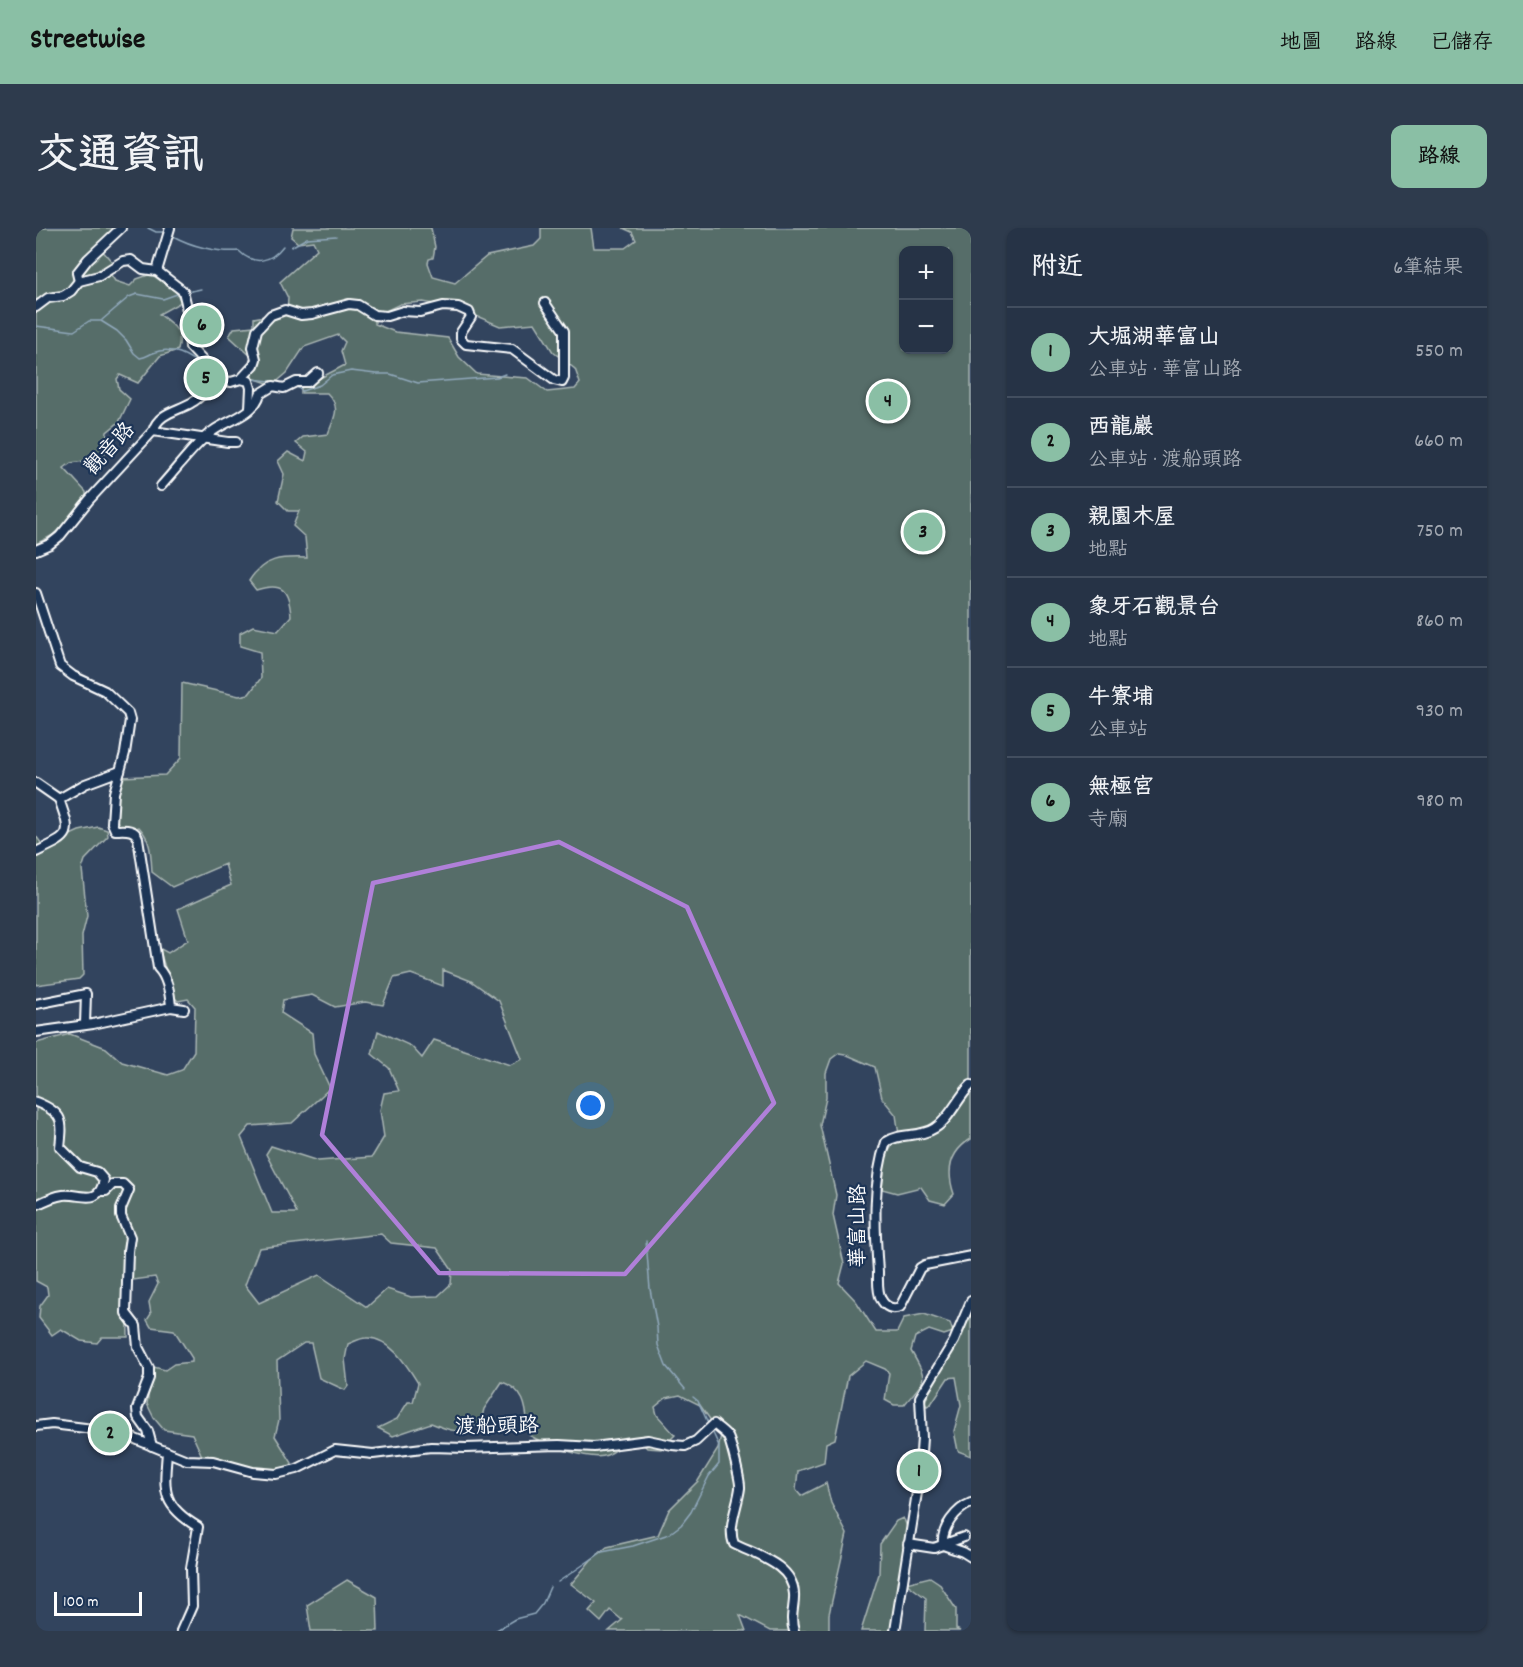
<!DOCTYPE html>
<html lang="zh-TW">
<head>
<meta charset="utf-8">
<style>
	:root { --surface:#263346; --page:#2e3b4d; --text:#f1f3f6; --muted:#a4aab3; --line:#424e5f; --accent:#8abfa5 }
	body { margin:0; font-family:Dekko,"LXGW WenKai TC",sans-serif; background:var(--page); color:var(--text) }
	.controls { position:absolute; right:18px; top:18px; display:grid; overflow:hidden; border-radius:12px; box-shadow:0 2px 4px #0004 }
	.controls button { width:54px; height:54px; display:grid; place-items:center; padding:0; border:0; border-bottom:2px solid var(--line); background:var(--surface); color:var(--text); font:30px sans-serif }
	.scale { position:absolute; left:18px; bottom:15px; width:88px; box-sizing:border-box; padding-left:6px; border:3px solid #fff; border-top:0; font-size:16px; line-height:21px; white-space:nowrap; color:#fff; -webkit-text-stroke:4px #1d3557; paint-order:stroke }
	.you { position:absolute; left:555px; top:878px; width:21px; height:21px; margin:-15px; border:4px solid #fff; border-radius:50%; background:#1a73e8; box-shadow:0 0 0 9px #1a73e833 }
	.badge { display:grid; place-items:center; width:39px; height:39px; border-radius:50%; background:var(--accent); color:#111; font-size:20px; font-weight:700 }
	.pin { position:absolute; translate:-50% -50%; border:3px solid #fff; box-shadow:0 2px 6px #0006 }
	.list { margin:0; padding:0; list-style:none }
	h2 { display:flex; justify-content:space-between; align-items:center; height:78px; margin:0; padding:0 24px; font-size:26px }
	h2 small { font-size:20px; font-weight:400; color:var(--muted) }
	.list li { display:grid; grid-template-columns:39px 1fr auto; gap:18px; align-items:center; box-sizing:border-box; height:90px; padding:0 24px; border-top:2px solid var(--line) }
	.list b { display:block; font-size:22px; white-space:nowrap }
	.list p { margin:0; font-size:20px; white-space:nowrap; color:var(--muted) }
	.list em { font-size:20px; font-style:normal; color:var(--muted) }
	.map { position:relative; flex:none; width:935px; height:1403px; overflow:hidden; border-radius:12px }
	header { display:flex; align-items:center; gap:36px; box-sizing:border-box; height:84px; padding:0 30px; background:var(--accent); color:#111 }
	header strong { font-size:28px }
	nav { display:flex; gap:33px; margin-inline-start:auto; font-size:21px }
	.intro { display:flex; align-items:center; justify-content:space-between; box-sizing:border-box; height:144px; padding:0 36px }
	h1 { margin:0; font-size:42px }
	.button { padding:15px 27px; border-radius:12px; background:var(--accent); color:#111; font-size:21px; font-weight:700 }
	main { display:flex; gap:36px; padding:0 36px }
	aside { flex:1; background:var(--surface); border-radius:12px; box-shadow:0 2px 4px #0004 }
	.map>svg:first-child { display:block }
	.green { fill:#566d69; stroke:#aab6b4; stroke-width:1.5; fill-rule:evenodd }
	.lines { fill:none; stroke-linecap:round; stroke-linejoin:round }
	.stream { stroke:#91a9bc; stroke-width:1.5 }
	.minor-casing { stroke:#fff; stroke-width:12 }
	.minor { stroke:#1d3557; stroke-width:8 }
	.marked { fill:none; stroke:#b080d9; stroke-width:4.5; stroke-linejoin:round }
	.labels { text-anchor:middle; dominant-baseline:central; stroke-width:4.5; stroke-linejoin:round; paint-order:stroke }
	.street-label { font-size:21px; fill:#fff; stroke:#1d3557 }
</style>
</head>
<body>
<header>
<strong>Streetwise</strong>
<nav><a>地圖</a><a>路線</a><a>已儲存</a></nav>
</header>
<div class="intro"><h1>交通資訊</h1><a class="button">路線</a></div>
<main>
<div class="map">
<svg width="935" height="1403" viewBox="0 0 935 1403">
	<rect width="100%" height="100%" fill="#32445e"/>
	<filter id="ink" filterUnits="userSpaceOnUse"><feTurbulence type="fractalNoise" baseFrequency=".0167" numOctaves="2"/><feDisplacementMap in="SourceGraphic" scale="12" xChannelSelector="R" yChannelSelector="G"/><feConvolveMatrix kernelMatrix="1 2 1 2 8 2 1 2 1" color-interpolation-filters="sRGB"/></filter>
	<g filter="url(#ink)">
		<g class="green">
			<path d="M0,0H86L64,20L79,37L73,44L79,53L94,58L101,51L115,46L140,64L145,74L123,86C138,97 147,103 142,122L124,128L102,155L84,147L81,151L83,161L94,171L83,194L71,204L68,230L35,235L28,240L50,264V273L17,307L0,316Z"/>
			<path d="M257,0H395L399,19L397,30L393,31L392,35L397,49L419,55L451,28L498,18L505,11V0H555L558,20H589L600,12L596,4L587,0H935V911C913,924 910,943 918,966L909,976L894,972L885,959L861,965L846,961L849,929L863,907L860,887L846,870L839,839L809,826L803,825L795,831L790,845V870L784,897L800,967L797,987L808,1036L803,1055L820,1073L840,1104H861L868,1090L888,1086L914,1095L917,1104L908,1107L893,1102L879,1109L875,1123C893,1154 890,1150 868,1177H858L849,1172L853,1145L849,1141L830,1133L812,1148L799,1211L790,1215L788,1234L762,1243L760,1262L765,1268L790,1255L795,1275L811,1306L793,1386V1403H734L704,1387L710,1403H573L586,1392L574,1382L565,1394L553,1383L560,1375L535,1356L555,1332L571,1319L622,1307L633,1282L662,1253L682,1221L685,1207L664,1177L644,1167L630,1170L619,1179L621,1187L639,1207L625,1221L611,1220L605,1214C585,1213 587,1220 571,1227C556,1234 507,1216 493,1207C490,1184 492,1163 466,1154L448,1181L444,1196C423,1206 416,1204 395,1195L357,1208L342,1200L361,1191L372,1174H377L382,1155C372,1139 353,1108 330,1110C324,1110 318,1114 312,1116L309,1131L312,1158L309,1162L283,1150L275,1115H268L241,1133L243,1192L239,1208L256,1235L253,1241L223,1244L177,1229L166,1228L156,1206L128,1202L118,1190L111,1176L115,1149L114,1138L129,1142L138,1136L156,1134V1130L138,1102L115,1099L111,1092L115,1086L113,1074L122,1056L119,1049L97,1052L91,1050L92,1109H66L61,1115L45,1113L25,1101L16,1107L3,1090L4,1078L12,1067L11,1059L0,1053V815L34,806L70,820L86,834L132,847L146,842L158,823L159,779L152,771L142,773L138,769L123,720L132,725L152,712L142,681L195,657L189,636L136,659L116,644C115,626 115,612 103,599L84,605L79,582L86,549L129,547L145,530L146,455L203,468L213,466L225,450L224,424L204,418V405L217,398L242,403L255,388C253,361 246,354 220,362L213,353C228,329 246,329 271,330L269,309L257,298L263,283H252L242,273L248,246L242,233L252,224L269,233L271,224L260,215L267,209L292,206C298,189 306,180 291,165H265V160L309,137L305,123L309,114L302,107L268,119L251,145L237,157L214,149L220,136L218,131L193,108L198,100L218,98V90L251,84L252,70L244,54L281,21L277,13L262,15L255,9ZM868,22H912V122H868ZM387,74L424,81L464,98L499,95L517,124L539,141L544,155L539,161L511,164L492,150L441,146L423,129L412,110L359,104L339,96V88L364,76ZM407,742L435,753L463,773L486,831L474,837L398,812L386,830L375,818L342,803L336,826L353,840L363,863L348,865L344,882L348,909L336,929L282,933L235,918L230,926L261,985H236L205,909L214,898L256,895L294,860L278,826L276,805L245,785L247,772L276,767L299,779L329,774L347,777L358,750L375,746L407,758ZM345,1006L355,1015L401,1020L416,1042L415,1056L402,1068L375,1069L351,1061L331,1079L283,1047L223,1075L209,1057L223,1020Z"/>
			<polygon points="62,599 71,602 72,608 49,632 46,641 51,688 46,708 47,747 43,751 0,757 0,608 8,619 43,603"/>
			<polygon points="935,1073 935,1228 922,1223 918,1203 925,1177 920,1149 912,1150 895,1176 891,1178 888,1175 927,1100"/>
			<path d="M867,1290C878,1307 867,1328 864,1346C862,1364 862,1384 861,1403H825L843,1346L844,1316L860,1293Z"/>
			<polygon points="894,1349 903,1355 920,1381 920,1401 924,1403 889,1403 890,1370 870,1355"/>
			<polygon points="311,1352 341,1369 342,1403 275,1403 271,1377"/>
		</g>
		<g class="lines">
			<g class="stream">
				<polyline points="112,0 120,4 128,4"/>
				<path d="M137,8C155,18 182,25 203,23C218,38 235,34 247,18"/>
				<polyline points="255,19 271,10 300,8"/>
				<polyline points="62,27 84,6"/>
				<polyline points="151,64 165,61"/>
				<polyline points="0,72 8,69"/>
				<polyline points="66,92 93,69 101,66 127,71 144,65"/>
				<path d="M0,98L38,103L53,93H65L81,103L90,112L98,125L104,130C110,129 112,127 117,125C135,117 154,128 167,140"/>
				<polyline points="217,151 251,155"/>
				<polyline points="259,158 266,163 284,157 296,147 315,143 340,146 354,146 382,155 461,149 469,146"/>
				<polyline points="610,1013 614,1061 621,1099 622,1117 630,1138 649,1161"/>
				<polyline points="657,1169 662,1173 672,1195"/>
				<polyline points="522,1354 566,1324 597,1318 633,1306 645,1297 655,1284 673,1248 683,1236 683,1218 677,1205"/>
				<polyline points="459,1403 479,1391 498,1386 507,1375 514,1359"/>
			</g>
			<g class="minor-casing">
				<g id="minor">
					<polyline points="121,43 134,0"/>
					<polyline points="43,53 41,45 52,31 85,0"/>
					<polyline points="0,79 12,70 27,68 35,63 43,53 63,48 87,33 95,32 107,41 121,43 147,63 150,75 154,119 168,134 180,152 195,154 205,151 218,137 220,131 217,119 221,102 235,87 249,82 265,87 276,86 313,76 322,77 338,87 351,88 367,83 384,84 407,78 422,79 433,84 435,89 425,104 425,111 430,116 476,121 518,152 526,154 528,150 528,103 509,75"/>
					<polyline points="205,151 213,153 215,160 214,180"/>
					<path d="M117,203C122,185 141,183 155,175C165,170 172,160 180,152"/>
					<path d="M125,258C139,243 161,213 177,203C192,192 218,187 224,166L237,158L248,160L260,154H272L282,145"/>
					<polyline points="0,322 14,316 24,308 53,272 117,203 192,214 200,214"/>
					<path d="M0,365L24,438L37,448L69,463L92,485L94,492L89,525L78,565L76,595L79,602C88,602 99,600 102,610L122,740C132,750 134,766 135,779L57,796L0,804"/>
					<polyline points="0,555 23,571 49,556 84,543"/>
					<path d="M0,624C36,607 36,608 23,571"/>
					<polyline points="0,776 50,766 49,796"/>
					<polyline points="135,779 148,781"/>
					<path d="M935,857C922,869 914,891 899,900C884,910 865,904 850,914C836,954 839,1002 842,1044C842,1052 841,1063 845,1071C849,1079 856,1082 864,1079L884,1040L889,1037L935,1028"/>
					<path d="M0,874C28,885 27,893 24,919L44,939L61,944L68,952C62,979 46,965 27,967C18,968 8,973 0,977"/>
					<polyline points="66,963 70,963 77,956 87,956 93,962 85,981 85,988 94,1009 92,1023 90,1085 100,1098 102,1119 113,1140 113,1150 101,1181 102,1189 112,1203 116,1218"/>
					<path d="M0,1198L16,1196L82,1204L151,1232L177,1233L217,1244L240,1246L261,1241L299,1222L337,1226L395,1219L430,1220L523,1217L558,1219L612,1212L636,1217L649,1218L660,1213L678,1196C682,1200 690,1205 692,1209C695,1215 705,1254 704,1260C702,1277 691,1300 698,1316C719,1327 757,1336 758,1366C759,1379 753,1389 758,1403"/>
					<path d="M131,1224C128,1263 125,1277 162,1299L155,1340L156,1378L145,1403"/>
					<path d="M935,1275C920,1281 905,1300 907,1317L927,1324L935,1329"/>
					<polyline points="872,1316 898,1320 928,1309"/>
					<polyline points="859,1403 883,1252 886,1210 884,1169 918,1113 935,1073"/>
				</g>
			</g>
			<use href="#minor" class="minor"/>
		</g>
	</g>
	<path class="marked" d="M523,614L651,679L738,875L589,1046L403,1045L286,907L337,655Z"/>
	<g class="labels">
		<g class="street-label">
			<text transform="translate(75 222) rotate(-47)">觀音路</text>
			<text transform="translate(824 998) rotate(-90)">華富山路</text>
			<text transform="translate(461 1200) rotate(-1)">渡船頭路</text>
		</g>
	</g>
</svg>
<div class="controls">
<button>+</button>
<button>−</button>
</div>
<div class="scale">100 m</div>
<div class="you"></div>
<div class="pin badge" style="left:883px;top:1243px">1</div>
<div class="pin badge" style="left:74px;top:1205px">2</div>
<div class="pin badge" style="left:887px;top:304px">3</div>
<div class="pin badge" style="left:852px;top:173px">4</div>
<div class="pin badge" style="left:170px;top:150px">5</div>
<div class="pin badge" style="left:166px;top:97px">6</div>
</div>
<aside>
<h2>附近<small>6筆結果</small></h2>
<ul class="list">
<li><span class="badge">1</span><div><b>大堀湖華富山</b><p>公車站 · 華富山路</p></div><em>550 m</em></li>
<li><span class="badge">2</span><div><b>西龍巖</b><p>公車站 · 渡船頭路</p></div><em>660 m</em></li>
<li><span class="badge">3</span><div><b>親園木屋</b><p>地點</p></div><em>750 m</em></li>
<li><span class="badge">4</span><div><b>象牙石觀景台</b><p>地點</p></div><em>860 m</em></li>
<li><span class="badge">5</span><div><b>牛寮埔</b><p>公車站</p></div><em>930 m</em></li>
<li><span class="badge">6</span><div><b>無極宮</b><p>寺廟</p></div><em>980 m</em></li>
</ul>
</aside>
</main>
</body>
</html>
